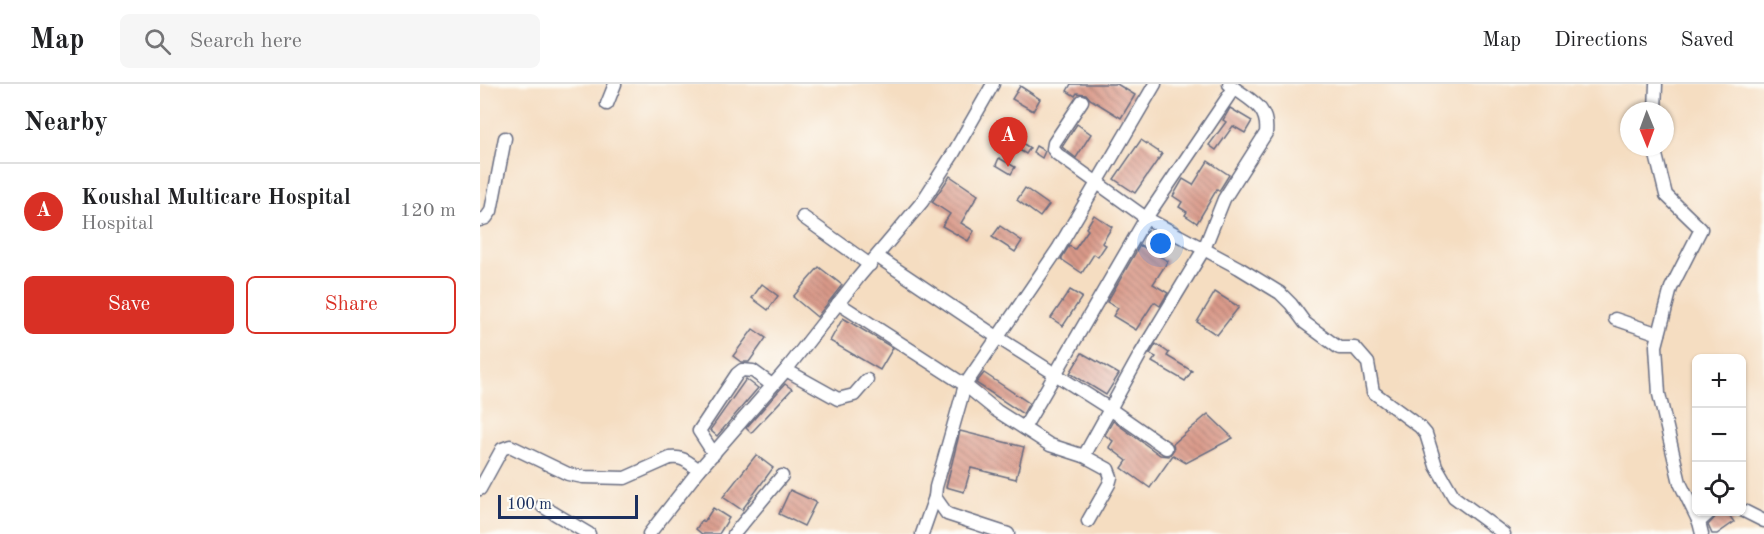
<!DOCTYPE html>
<html lang="en">
<head>
<meta charset="utf-8">
<style>
	:root { --surface:#fff; --page:#f6f6f6; --text:#202124; --muted:#757577; --line:#e0e0e0; --accent:#d93025 }
	body { margin:0; font-family:"Old Standard TT",serif; background:var(--page); color:var(--text) }
	.controls { position:absolute; right:18px; bottom:18px; display:grid; overflow:hidden; border-radius:9px; box-shadow:0 2px 4px #0004 }
	.controls button { width:54px; height:54px; display:grid; place-items:center; padding:0; border:0; border-bottom:2px solid var(--line); background:var(--surface); color:var(--text); font:30px sans-serif }
	.compass { position:absolute; left:1140px; top:18px; width:54px; height:54px; border-radius:50%; background:var(--surface); box-shadow:0 2px 4px #0004; rotate:179deg }
	.scale { position:absolute; left:18px; bottom:15px; width:140px; box-sizing:border-box; padding-left:6px; border:3px solid #1b2f5e; border-top:0; font-size:16px; line-height:21px; white-space:nowrap; color:#1b2f5e; -webkit-text-stroke:4px #fdfcf7; paint-order:stroke }
	.you { position:absolute; left:681px; top:160px; width:21px; height:21px; margin:-15px; border:4px solid #fff; border-radius:50%; background:#1a73e8; box-shadow:0 0 0 9px #1a73e833 }
	.badge { display:grid; place-items:center; width:39px; height:39px; border-radius:50%; background:var(--accent); color:#fff; font-size:20px; font-weight:700 }
	.pin { position:absolute; translate:-50% -50px; filter:drop-shadow(0 2px 3px #0008) }
	.pin::after { content:''; position:absolute; top:32px; width:21px; height:18px; background:inherit; clip-path:polygon(0 0,100% 0,50% 100%) }
	.list { margin:0; padding:0; list-style:none }
	h2 { display:flex; justify-content:space-between; align-items:center; height:78px; margin:0; padding:0 24px; font-size:26px }
	h2 small { font-size:20px; font-weight:400; color:var(--muted) }
	.list li { display:grid; grid-template-columns:39px 1fr auto; gap:18px; align-items:center; box-sizing:border-box; height:96px; padding:0 24px; border-top:2px solid var(--line) }
	.list b { display:block; font-size:22px; white-space:nowrap }
	.list p { margin:0; font-size:20px; white-space:nowrap; color:var(--muted) }
	.list em { font-size:20px; font-style:normal; color:var(--muted) }
	.actions { display:flex; gap:12px; padding:18px 24px }
	.actions a { flex:1; padding:14px 0; border:2px solid var(--accent); border-radius:9px; text-align:center; font-size:21px; color:var(--accent) }
	.actions .main { background:var(--accent); color:#fff }
	.icon { flex:none; width:33px; height:33px; fill:none; stroke:currentColor; stroke-width:2; stroke-linecap:round; stroke-linejoin:round }
	.map { position:relative; flex:none; width:1284px; height:450px; overflow:hidden }
	header { display:flex; align-items:center; gap:36px; box-sizing:border-box; height:84px; padding:0 30px; background:var(--surface); border-bottom:2px solid var(--line) }
	header strong { font-size:28px }
	nav { display:flex; gap:33px; margin-inline-start:auto; font-size:21px }
	.search { width:420px; height:54px; background:var(--page); display:flex; align-items:center; gap:15px; box-sizing:border-box; padding:0 21px; border-radius:9px; color:var(--muted); font-size:22px }
	main { display:flex }
	aside { flex:1; background:var(--surface) }
	.map>svg:first-child { display:block }
	.building { fill:url(#building-back-hatch) }
	.lines { fill:none; stroke-linecap:round; stroke-linejoin:round }
	.minor-casing { stroke:#676c81; stroke-width:15 }
	.minor { stroke:#fff; stroke-width:12 }
</style>
</head>
<body>
<header>
<strong>Map</strong>
<div class="search"><svg class="icon" aria-label="search" viewBox="0 0 24 24"><circle cx="10" cy="10" r="6"/><path d="M15 15l6 6"/></svg>Search here</div>
<nav><a>Map</a><a>Directions</a><a>Saved</a></nav>
</header>
<main>
<aside>
<h2>Nearby<small></small></h2>
<ul class="list">
<li><span class="badge">A</span><div><b>Koushal Multicare Hospital</b><p>Hospital</p></div><em>120 m</em></li>
</ul>
<div class="actions"><a class="main">Save</a><a>Share</a></div>
</aside>
<div class="map">
<svg width="1284" height="450" viewBox="0 0 1284 450">
	<defs>
		<pattern id="building-back-hatch" width="6" height="6" patternUnits="userSpaceOnUse" patternTransform="scale(1.5)"><rect width="6" height="6" fill="#da9a89"/><path d="M-1 5l2 2M0 0l6 6M5-1l2 2" fill="none" stroke="#b07e73"/></pattern>
	</defs>
	<rect width="100%" height="100%" fill="#fdfcf7"/>
	<filter id="ink" filterUnits="userSpaceOnUse"><feTurbulence type="fractalNoise" baseFrequency=".0167" numOctaves="2"/><feDisplacementMap in="SourceGraphic" scale="12" xChannelSelector="R" yChannelSelector="G"/><feConvolveMatrix kernelMatrix="1 2 1 2 8 2 1 2 1" color-interpolation-filters="sRGB"/></filter>
	<filter id="wash" filterUnits="userSpaceOnUse"><feTurbulence type="fractalNoise" baseFrequency=".008" numOctaves="4" result="noise"/><feDisplacementMap in="SourceGraphic" scale="24" xChannelSelector="R" yChannelSelector="G"/><feGaussianBlur stdDeviation="1.35" result="paint"/><feColorMatrix in="noise" values="0 0 0 0 0 0 0 0 0 0 0 0 0 0 0 0 0 1.4 0 .05"/><feComposite in="paint" operator="in"/></filter>
	<g filter="url(#wash)">
		<rect width="100%" height="100%" fill="#f5ddc1"/>
		<g id="blocks">
			<g class="building">
				<polygon points="591,0 637,0 655,11 641,34 610,15 606,10 597,9 595,12 587,7"/>
				<polygon points="540,2 560,15 553,27 532,15"/>
				<polygon points="750,24 772,37 765,49 753,42 736,66 729,61 746,38 743,36"/>
				<polygon points="597,40 611,50 596,74 582,63"/>
				<polygon points="661,56 682,70 655,109 634,95"/>
				<polygon points="539,57 550,64 546,70 534,63"/>
				<polygon points="556,62 565,67 562,74 553,68"/>
				<polygon points="519,74 535,83 531,90 516,81"/>
				<polygon points="728,77 749,91 739,107 737,105 717,139 705,131 707,128 699,123 702,118 693,112 703,95 713,101"/>
				<polygon points="470,92 498,111 481,139 494,147 488,157 462,142 470,130 452,118"/>
				<polygon points="545,104 569,121 560,133 537,116"/>
				<polygon points="614,131 632,143 622,159 626,161 618,173 614,170 602,189 581,175 589,162 595,165 608,146 606,144"/>
				<polygon points="520,142 542,157 535,168 512,153"/>
				<polygon points="660,161 688,177 673,200 688,209 680,222 674,218 656,246 633,232 638,224 627,218"/>
				<polygon points="339,183 362,201 337,233 313,213"/>
				<polygon points="282,200 298,212 288,226 272,214"/>
				<polygon points="590,206 602,213 583,242 571,234"/>
				<polygon points="735,208 759,223 737,251 717,238"/>
				<polygon points="363,234 413,264 400,286 350,257"/>
				<polygon points="273,245 286,254 269,278 261,278 253,272"/>
				<polygon points="676,260 689,269 687,272 712,287 705,297 672,278 676,273 670,270"/>
				<polygon points="602,269 639,290 626,311 590,289"/>
				<polygon points="504,289 549,319 543,330 496,299"/>
				<polygon points="266,295 278,304 237,352 230,346"/>
				<polygon points="305,300 312,305 271,349 266,344"/>
				<polygon points="728,330 753,354 706,379 693,371 670,404 642,384 647,377 629,363 633,357 625,351 633,337 680,371 689,372 694,365 693,360"/>
				<polygon points="480,347 544,363 536,395 491,384 484,408 466,403"/>
				<polygon points="276,371 293,384 262,426 243,413"/>
				<polygon points="310,406 336,418 324,442 299,430"/>
				<polygon points="233,424 249,434 239,450 222,450 216,445 222,436 224,438"/>
				<polygon points="1240,428 1247,428 1254,438 1237,450 1232,450 1228,441"/>
			</g>
		</g>
	</g>
	<g filter="url(#ink)">
		<use href="#blocks" fill-opacity="0" stroke="#676c81" stroke-width="1.5"/>
		<g class="lines">
			<g class="minor-casing">
				<g id="minor">
					<polyline points="602,17 574,59 573,65 577,70 666,134 759,184 800,209 811,220 825,239 859,264 875,264 888,279 893,308 940,343 946,350 956,382 974,413 1024,450"/>
					<polyline points="127,20 135,0"/>
					<polyline points="1175,27 1176,0"/>
					<polyline points="1174,63 1186,111 1221,145 1191,204 1176,262 1179,310 1200,399 1219,438 1222,450"/>
					<polyline points="323,133 390,181"/>
					<polyline points="0,136 6,134 11,127 25,54"/>
					<polyline points="398,173 517,253 630,325 686,364"/>
					<polyline points="358,219 485,301 517,327 570,361 604,372 628,385 631,393 629,400 608,437"/>
					<polyline points="1135,235 1179,250"/>
					<polyline points="306,286 358,315 374,311 387,296"/>
					<polyline points="544,344 666,134 754,4"/>
					<polyline points="234,370 219,347 257,290 262,286 273,287 292,301"/>
					<path d="M604,372L661,269L724,165L744,115L786,49C789,21 768,16 749,0"/>
					<path d="M0,405L22,365L30,362L88,390L103,393L145,394L190,374C203,372 209,379 219,386"/>
					<polyline points="62,422 109,450"/>
					<polyline points="1262,426 1284,437"/>
					<polyline points="1219,438 1230,428"/>
					<polyline points="169,450 219,386 306,286 378,194 442,118 473,70 513,0"/>
					<polyline points="254,450 302,392"/>
					<polyline points="442,450 455,413"/>
					<polyline points="528,450 467,430 455,413 456,403 485,301 578,165 675,0"/>
				</g>
			</g>
			<use href="#minor" class="minor"/>
		</g>
	</g>
</svg>
<div class="controls">
<button>+</button>
<button>−</button>
<button><svg class="icon" aria-label="locate" viewBox="0 0 24 24"><circle cx="12" cy="12" r="6"/><path d="M12 2v4M12 18v4M2 12h4M18 12h4"/></svg></button>
</div>
<svg class="compass" viewBox="-18 -18 36 36"><path d="M0-13l5 13h-10z" fill="#e53935"/><path d="M0 13l5-13h-10z" fill="#757577"/></svg>
<div class="scale">100 m</div>
<div class="you"></div>
<div class="pin badge" style="left:528px;top:83px">A</div>
</div>
</main>
</body>
</html>
